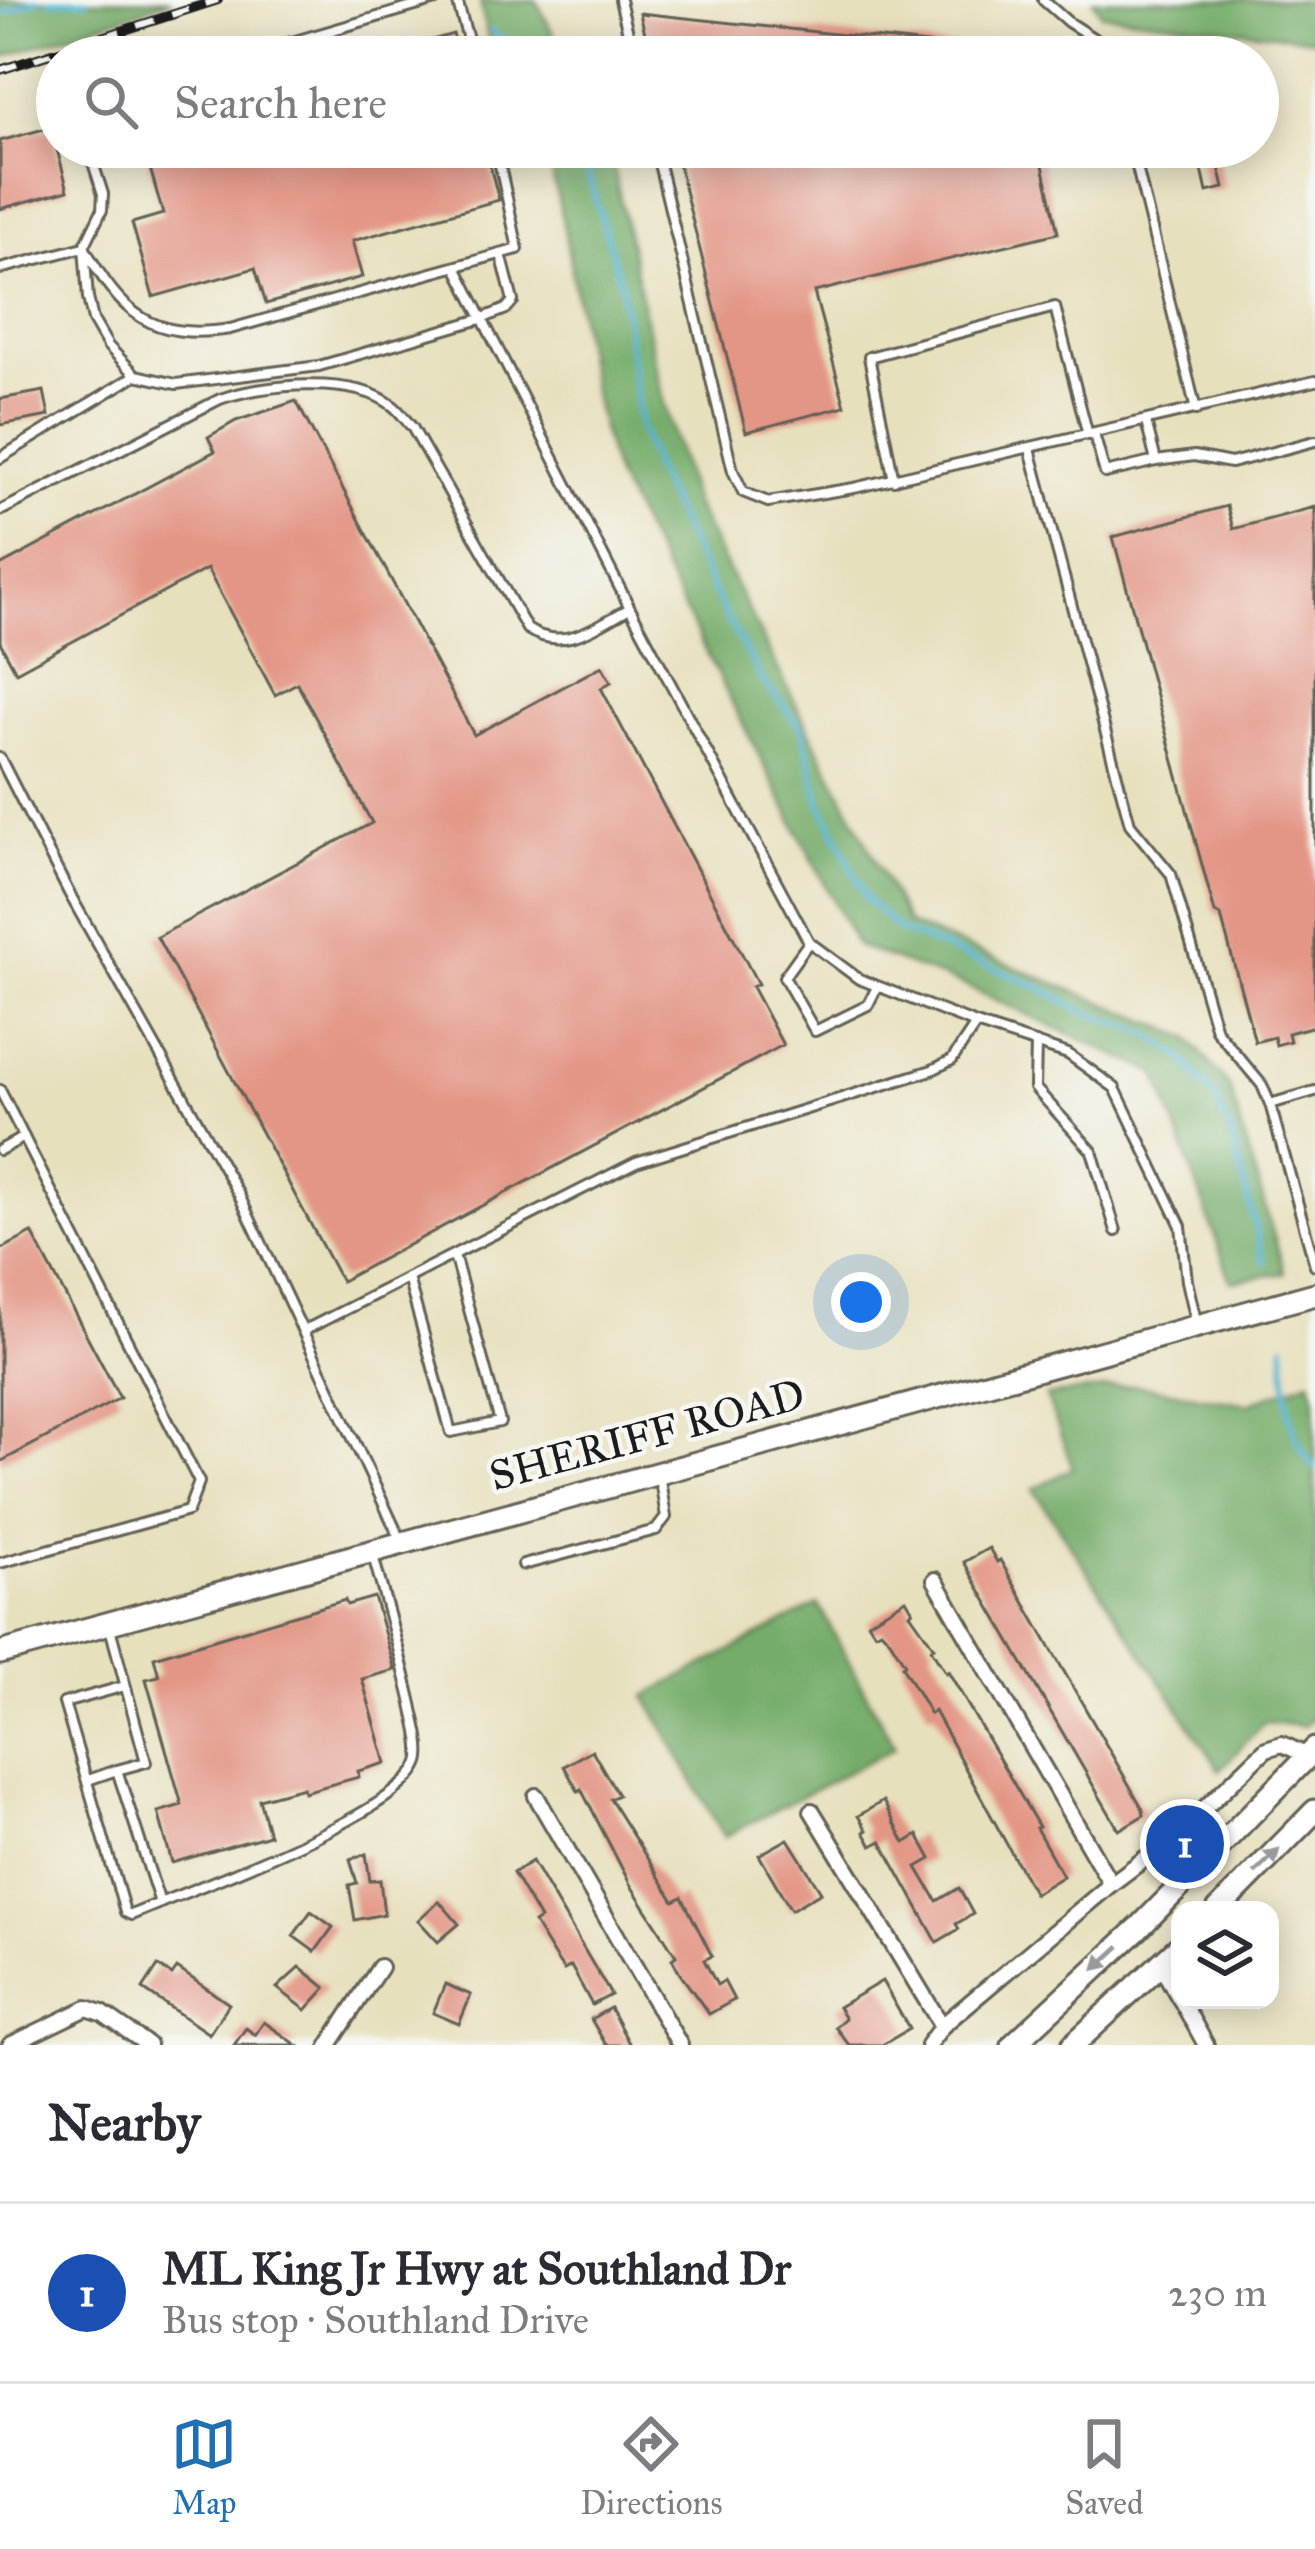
<!DOCTYPE html>
<html lang="en">
<head>
<meta charset="utf-8">
<style>
	:root { --surface:#fff; --page:#f7f7f7; --text:#2b2b33; --muted:#7c7c81; --line:#e1e1e2; --accent:#1f6fb2 }
	body { margin:0; font-family:"IM FELL Great Primer",serif; background:var(--page); color:var(--text) }
	.controls { position:absolute; right:36px; bottom:36px; display:grid; overflow:hidden; border-radius:24px; box-shadow:0 6px 30px #0003 }
	.controls button { width:108px; height:108px; display:grid; place-items:center; padding:0; border:0; border-bottom:3px solid var(--line); background:var(--surface); color:var(--text); font:60px sans-serif }
	.you { position:absolute; left:861px; top:1302px; width:42px; height:42px; margin:-30px; border:9px solid #fff; border-radius:50%; background:#1a73e8; box-shadow:0 0 0 18px #1a73e833 }
	.badge { display:grid; place-items:center; width:78px; height:78px; border-radius:50%; background:var(--accent); color:#fff; font-size:39px; font-weight:700 }
	.pin { position:absolute; translate:-50% -50%; border:6px solid #fff; box-shadow:0 3px 12px #0006 }
	.list { margin:0; padding:0; list-style:none }
	h2 { display:flex; justify-content:space-between; align-items:center; height:156px; margin:0; padding:0 48px; font-size:51px }
	h2 small { font-size:39px; font-weight:400; color:var(--muted) }
	.list li { display:grid; grid-template-columns:78px 1fr auto; gap:36px; align-items:center; box-sizing:border-box; height:180px; padding:0 48px; border-top:3px solid var(--line) }
	.list b { display:block; font-size:45px; white-space:nowrap }
	.list p { margin:0; font-size:39px; white-space:nowrap; color:var(--muted) }
	.list em { font-size:39px; font-style:normal; color:var(--muted) }
	.icon { flex:none; width:66px; height:66px; fill:none; stroke:currentColor; stroke-width:2; stroke-linecap:round; stroke-linejoin:round }
	.map { position:relative; flex:none; width:1315px; height:2045px; overflow:hidden }
	.search { position:absolute; background:var(--surface); box-shadow:0 6px 30px #0003; left:36px; right:36px; top:36px; height:132px; display:flex; align-items:center; gap:30px; box-sizing:border-box; padding:0 42px; border-radius:66px; color:var(--muted); font-size:45px }
	.sheet { height:336px; background:var(--surface) }
	nav { display:flex; justify-content:space-around; align-items:center; box-sizing:border-box; height:168px; border-top:3px solid var(--line); background:var(--surface); font-size:33px; color:var(--muted) }
	nav a { display:grid; justify-items:center; gap:6px }
	nav .on { color:var(--accent) }
	.map>svg:first-child { display:block }
	.forest { fill:#74ac69; stroke:#486442; stroke-width:3 }
	.lines { fill:none; stroke-linecap:round; stroke-linejoin:round }
	.stream { stroke:#4fb1ce; stroke-width:6 }
	.building { fill:#e39686 }
	.lane-casing { stroke:#636154; stroke-width:14 }
	.street-casing { stroke:#636154; stroke-width:20 }
	.secondary-casing { stroke:#636154; stroke-width:27 }
	.primary-casing { stroke:#636154; stroke-width:27 }
	.lane { stroke:#fff; stroke-width:8 }
	.street { stroke:#fff; stroke-width:14 }
	.secondary { stroke:#fff; stroke-width:21 }
	.primary { stroke:#fff; stroke-width:21 }
	.rail-casing { stroke:#1c1c1c; stroke-width:10 }
	.rail { stroke:#f6f6f2; stroke-width:6; stroke-dasharray:18; stroke-linecap:butt }
	.oneway { fill:#999 }
	.labels { text-anchor:middle; dominant-baseline:central; stroke-width:9; stroke-linejoin:round; paint-order:stroke }
	.street-label { font-size:42px; fill:#1c1c1c; stroke:#f6f6f2 }
</style>
</head>
<body>
<div class="map">
<svg width="1315" height="2045" viewBox="0 0 1315 2045">
	<rect width="100%" height="100%" fill="#f6f6f2"/>
	<filter id="ink" filterUnits="userSpaceOnUse"><feTurbulence type="fractalNoise" baseFrequency=".00833" numOctaves="2"/><feDisplacementMap in="SourceGraphic" scale="24" xChannelSelector="R" yChannelSelector="G"/><feConvolveMatrix kernelMatrix="1 2 1 2 8 2 1 2 1" color-interpolation-filters="sRGB"/></filter>
	<filter id="wash" filterUnits="userSpaceOnUse"><feTurbulence type="fractalNoise" baseFrequency=".004" numOctaves="4" result="noise"/><feDisplacementMap in="SourceGraphic" scale="48" xChannelSelector="R" yChannelSelector="G"/><feGaussianBlur stdDeviation="2.7" result="paint"/><feColorMatrix in="noise" values="0 0 0 0 0 0 0 0 0 0 0 0 0 0 0 0 0 1.4 0 .05"/><feComposite in="paint" operator="in"/></filter>
	<g filter="url(#wash)">
		<rect width="100%" height="100%" fill="#e7e0bd"/>
		<g class="forest">
			<polygon points="0,0 172,0 0,58"/>
			<polygon points="536,0 565,57 492,57 480,2"/>
			<polygon points="1093,0 1315,0 1315,39 1102,14"/>
			<path d="M545,147H609L663,400L694,504L908,924L1188,1037L1229,1086L1285,1273L1231,1281L1157,1074L961,984L857,946L616,477C580,372 576,254 545,147Z"/>
			<polygon points="1310,1380 1315,1397 1315,1714 1304,1726 1264,1722 1220,1770 1033,1489 1073,1468 1046,1396 1135,1385 1248,1404"/>
			<polygon points="818,1604 895,1747 724,1837 646,1696"/>
		</g>
		<g class="lines">
			<g class="stream">
				<polyline points="49,0 86,0"/>
				<polyline points="0,14 38,0"/>
				<polyline points="492,31 520,57"/>
				<polyline points="580,147 621,284 640,426 656,474 725,615 763,681 802,728 820,800 867,900 899,930 1035,985 1085,1012 1142,1031 1181,1056 1215,1097 1232,1136 1264,1262"/>
				<path d="M1284,1344C1287,1387 1284,1434 1315,1467"/>
			</g>
		</g>
		<g id="blocks">
			<g class="building">
				<polygon points="640,13 957,47 956,57 651,57"/>
				<polygon points="453,34 460,57 387,57 387,53"/>
				<polygon points="51,127 68,190 0,209 0,141"/>
				<polygon points="144,147 485,147 499,200 352,241 362,277 266,304 255,268 153,297 132,223 163,214"/>
				<polygon points="674,147 1039,147 1058,233 814,292 845,406 746,432"/>
				<polygon points="1197,147 1211,147 1213,156 1216,155 1224,188 1207,192"/>
				<polygon points="44,391 49,416 0,425 0,399"/>
				<polygon points="296,401 474,735 602,666 611,682 601,688 758,984 752,987 783,1045 341,1281 157,937 372,823 297,683 275,695 207,569 16,672 0,642 0,566 215,451 208,437 236,421"/>
				<polygon points="1227,506 1233,529 1315,507 1315,1026 1288,1033 1290,1041 1276,1045 1274,1037 1255,1042 1221,916 1215,913 1113,537"/>
				<polygon points="32,1233 120,1398 0,1462 0,1250"/>
				<polygon points="989,1548 997,1562 1000,1560 1143,1809 1144,1815 1119,1830 964,1562"/>
				<polygon points="374,1597 395,1670 362,1679 386,1763 358,1771 359,1777 304,1792 303,1787 259,1799 269,1835 172,1863 158,1812 182,1805 146,1679 159,1676 154,1657 345,1600 347,1605"/>
				<polygon points="906,1599 913,1611 910,1613 934,1647 931,1649 946,1673 948,1671 1039,1827 1036,1828 1063,1876 1034,1894 934,1711 930,1714 902,1666 905,1664 890,1640 881,1630 875,1633 868,1622"/>
				<polygon points="592,1750 618,1795 610,1799 674,1901 682,1897 712,1956 704,1960 717,1985 724,1981 734,2000 709,2014 680,1974 672,1959 676,1956 630,1884 581,1789 578,1791 564,1766"/>
				<polygon points="883,1801 905,1843 918,1835 931,1859 917,1867 937,1901 959,1888 973,1914 956,1924 959,1929 937,1942 881,1841 872,1846 864,1832 867,1830 858,1816"/>
				<polygon points="788,1839 821,1892 791,1910 759,1855"/>
				<polygon points="366,1854 370,1881 380,1880 384,1914 355,1920 349,1885 357,1883 350,1859"/>
				<polygon points="532,1861 611,1995 592,2005 571,1966 564,1970 556,1959 534,1923 540,1919 513,1873"/>
				<polygon points="439,1901 459,1924 438,1942 418,1920"/>
				<polygon points="311,1911 333,1927 315,1952 293,1936"/>
				<polygon points="158,1966 172,1975 177,1968 229,2004 209,2034 143,1989"/>
				<polygon points="300,1967 326,1988 306,2010 277,1988"/>
				<polygon points="882,1981 909,2029 882,2045 849,2045 835,2027 845,2018 838,2007"/>
				<polygon points="445,1984 471,1995 459,2024 433,2013"/>
				<polygon points="610,2008 630,2045 606,2045 591,2019"/>
				<polygon points="264,2022 297,2045 234,2045 246,2028 255,2035"/>
			</g>
		</g>
	</g>
	<g filter="url(#ink)">
		<use href="#blocks" fill-opacity="0" stroke="#636154" stroke-width="3"/>
		<g class="lines">
			<g class="lane-casing">
				<g id="lane">
					<polyline points="457,0 473,57"/>
					<polyline points="620,0 634,57"/>
					<polyline points="1043,0 1068,22 1107,47 1109,57"/>
					<polyline points="240,57 436,0"/>
					<polyline points="88,147 103,194 102,210 84,247 88,298 93,320 108,346 136,375 176,384 319,366 481,319 506,309 513,301 501,254"/>
					<polyline points="655,147 733,471 743,492 768,502 854,488 1315,381"/>
					<polyline points="1132,147 1196,410"/>
					<polyline points="456,267 630,608 809,942 859,979 976,1024"/>
					<path d="M0,269L84,247C121,313 151,341 230,329L518,249L496,147"/>
					<polyline points="1094,434 1105,473 1156,461 1146,422"/>
					<polyline points="1030,449 1130,824 1171,874 1216,1030 1262,1085 1270,1104 1315,1265"/>
					<polyline points="0,458 136,375"/>
					<polyline points="1156,461 1194,456 1231,463 1315,441"/>
					<polyline points="894,480 869,357 1055,307 1088,435"/>
					<path d="M0,511L220,399C263,384 355,375 393,406C400,411 406,421 412,427L527,629C564,653 596,626 630,608"/>
					<polyline points="0,758 69,893 239,1195 401,1541"/>
					<polyline points="809,942 784,977 815,1031 868,1005 877,987"/>
					<polyline points="1036,1043 1035,1088 1092,1151 1116,1231"/>
					<polyline points="0,1090 199,1482 188,1511 0,1563"/>
					<polyline points="1270,1104 1315,1091"/>
					<polyline points="0,1150 24,1137"/>
					<polyline points="408,1278 451,1432 500,1422 454,1255"/>
					<polyline points="303,1331 636,1162 932,1070 952,1060 976,1024 1068,1054 1115,1088 1181,1226 1187,1281 1197,1325"/>
					<polyline points="523,1565 656,1530 666,1517 659,1474"/>
					<polyline points="109,1624 146,1762 117,1770"/>
					<polyline points="125,1686 64,1703 125,1912 131,1915 160,1903"/>
					<path d="M88,1780L117,1770L160,1903C207,1883 414,1808 420,1758C422,1740 415,1721 412,1704C400,1653 386,1603 372,1552"/>
				</g>
			</g>
			<g class="street-casing">
				<g id="street">
					<polyline points="935,1580 1111,1884"/>
					<polyline points="536,1796 680,2045"/>
					<polyline points="812,1811 942,2026"/>
					<polyline points="1160,1964 1180,1999"/>
					<polyline points="1181,2000 1206,2045"/>
					<polyline points="10,2045 87,2008 102,2013 148,2045"/>
					<polyline points="329,2045 380,1967"/>
					<polyline points="928,2045 942,2026 1111,1884 1179,1833 1266,1749 1282,1744 1308,1756"/>
				</g>
			</g>
			<g class="secondary-casing">
				<polyline id="secondary" points="0,1653 1315,1294"/>
			</g>
			<g class="primary-casing">
				<g id="primary">
					<polyline points="1218,1910 1315,1811"/>
					<polyline points="1013,2045 1139,1928 1315,1749"/>
					<polyline points="1073,2045 1180,1946"/>
				</g>
			</g>
			<use href="#lane" class="lane"/>
			<use href="#street" class="street"/>
			<use href="#secondary" class="secondary"/>
			<use href="#primary" class="primary"/>
			<g class="rail-casing">
				<polyline id="rail" points="0,70 218,0"/>
			</g>
			<use href="#rail" class="rail"/>
		</g>
		<defs><path id="oneway-solid" d="M-6-.8H1V-3.2L6.5 0L1 3.2V.8H-6Z" transform="scale(3)"/></defs>
		<g class="oneway">
			<use href="#oneway-solid" transform="translate(1267 1861) rotate(-45)"/>
			<use href="#oneway-solid" transform="translate(1107 1958) rotate(137)"/>
		</g>
	</g>
	<g class="labels">
		<g class="street-label">
			<text transform="translate(647 1435) rotate(-15)">SHERIFF ROAD</text>
		</g>
	</g>
</svg>
<div class="controls">
<button><svg class="icon" aria-label="layers" viewBox="0 0 24 24"><path d="M12 4l9 5-9 5-9-5zM3 14l9 5 9-5"/></svg></button>
</div>
<div class="you"></div>
<div class="pin badge" style="left:1185px;top:1844px;background:#1a4fb4">1</div>
<div class="search"><svg class="icon" aria-label="search" viewBox="0 0 24 24"><circle cx="10" cy="10" r="6"/><path d="M15 15l6 6"/></svg>Search here</div>
</div>
<section class="sheet">
<h2>Nearby<small></small></h2>
<ul class="list">
<li><span class="badge" style="background:#1a4fb4">1</span><div><b>ML King Jr Hwy at Southland Dr</b><p>Bus stop · Southland Drive</p></div><em>230 m</em></li>
</ul>
</section>
<nav>
<a class="on"><svg class="icon" aria-label="map" viewBox="0 0 24 24"><path d="M3 6l6-2 6 2 6-2v14l-6 2-6-2-6 2zM9 4v14M15 6v14"/></svg>Map</a>
<a><svg class="icon" aria-label="directions" viewBox="0 0 24 24"><path d="M12 3l9 9-9 9-9-9zM9 14v-3h6M13 9l2 2-2 2"/></svg>Directions</a>
<a><svg class="icon" aria-label="saved" viewBox="0 0 24 24"><path d="M7 4h10v16l-5-4-5 4z"/></svg>Saved</a>
</nav>
</body>
</html>
